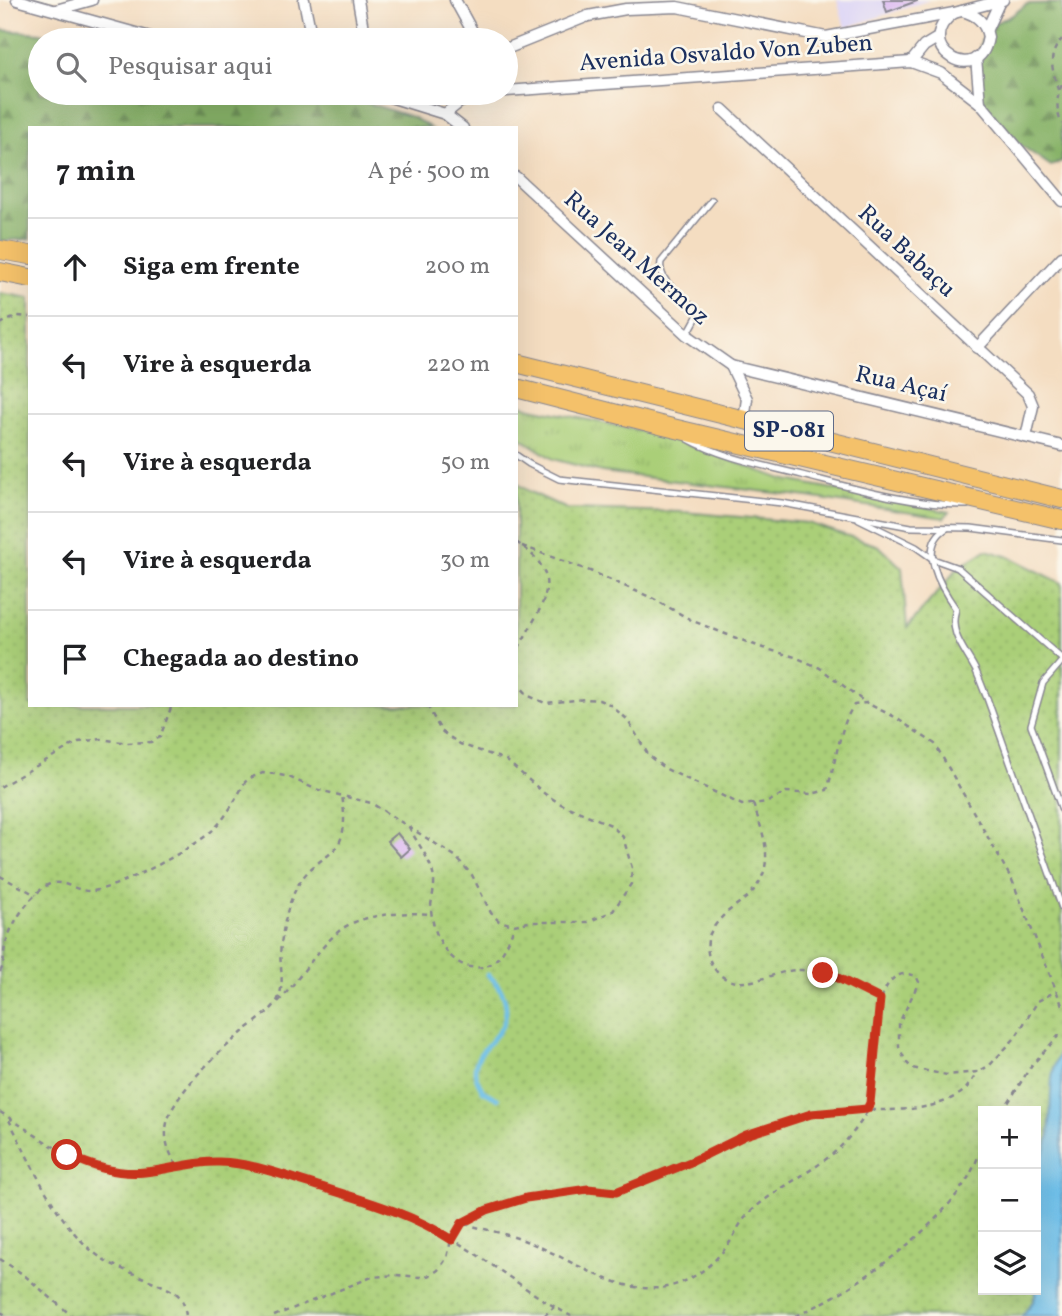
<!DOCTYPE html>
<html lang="pt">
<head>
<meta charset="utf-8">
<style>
	:root { --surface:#fff; --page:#f2f2f2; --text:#202124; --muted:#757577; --line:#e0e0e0 }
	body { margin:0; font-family:Vollkorn,serif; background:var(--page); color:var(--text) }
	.controls { position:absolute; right:21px; bottom:21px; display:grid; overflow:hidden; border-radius:0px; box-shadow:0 7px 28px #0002 }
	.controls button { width:63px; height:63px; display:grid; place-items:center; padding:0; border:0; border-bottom:2px solid var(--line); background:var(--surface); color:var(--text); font:35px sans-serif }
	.stop { position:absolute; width:21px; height:21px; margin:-16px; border:5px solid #c8321e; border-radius:50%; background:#fff }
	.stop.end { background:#c8321e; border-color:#fff; box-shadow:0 2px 7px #0008 }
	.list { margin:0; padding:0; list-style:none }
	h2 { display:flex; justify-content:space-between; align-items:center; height:91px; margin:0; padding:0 28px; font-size:30px }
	h2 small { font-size:23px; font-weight:400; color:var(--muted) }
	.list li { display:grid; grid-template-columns:46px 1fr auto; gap:21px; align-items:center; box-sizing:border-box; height:98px; padding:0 28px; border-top:2px solid var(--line) }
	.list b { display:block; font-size:26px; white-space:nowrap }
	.list em { font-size:23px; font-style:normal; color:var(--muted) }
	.icon { flex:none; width:38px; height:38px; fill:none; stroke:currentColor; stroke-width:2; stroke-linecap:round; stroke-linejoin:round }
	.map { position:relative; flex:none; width:1062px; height:1316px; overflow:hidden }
	.search { position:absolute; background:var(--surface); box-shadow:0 7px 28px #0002; left:28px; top:28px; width:490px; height:77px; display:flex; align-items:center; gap:18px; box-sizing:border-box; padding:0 24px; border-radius:38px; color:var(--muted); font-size:26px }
	.panel { position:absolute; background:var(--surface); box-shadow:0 7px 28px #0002; left:28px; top:126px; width:490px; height:581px; border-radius:0px }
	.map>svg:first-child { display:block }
	.built { fill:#ddd5f6 }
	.grass { fill:url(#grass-tufts); stroke:#627f6b; stroke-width:2 }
	.forest { fill:url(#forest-firs); stroke:#517063; stroke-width:2 }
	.park { fill:url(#park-dots); stroke:#627f6b; stroke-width:2; fill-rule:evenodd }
	.water { fill:#6ec0ea; stroke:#4478a4; stroke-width:2 }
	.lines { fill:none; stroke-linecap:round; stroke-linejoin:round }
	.stream { stroke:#6ec0ea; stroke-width:4.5 }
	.building { fill:#d6aff2 }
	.service-casing { stroke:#888690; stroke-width:8 }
	.minor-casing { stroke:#888690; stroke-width:13 }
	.primary-casing { stroke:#888690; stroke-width:20 }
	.path { stroke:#888690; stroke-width:2.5; stroke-dasharray:5 5; stroke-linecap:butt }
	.service { stroke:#fff; stroke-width:5 }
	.minor { stroke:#fff; stroke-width:10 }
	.primary { stroke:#f4c16a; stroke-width:18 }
	.route { stroke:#c8321e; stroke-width:9 }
	.labels { text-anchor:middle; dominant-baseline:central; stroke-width:5; stroke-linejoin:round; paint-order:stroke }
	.shield { fill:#fbf7ec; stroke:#5e6b89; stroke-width:2 }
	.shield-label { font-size:23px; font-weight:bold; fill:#1b2f5e }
	.street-label { font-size:24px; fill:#1b2f5e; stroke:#fbf7ec }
</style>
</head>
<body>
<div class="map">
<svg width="1062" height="1316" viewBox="0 0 1062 1316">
	<defs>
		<pattern id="grass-tufts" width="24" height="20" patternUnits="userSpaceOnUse" patternTransform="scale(1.75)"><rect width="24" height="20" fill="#aacf78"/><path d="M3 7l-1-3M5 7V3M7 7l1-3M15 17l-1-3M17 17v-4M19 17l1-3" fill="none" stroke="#92b26a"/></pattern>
		<pattern id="forest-firs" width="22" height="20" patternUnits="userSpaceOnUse" patternTransform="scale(1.75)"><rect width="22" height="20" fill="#87b268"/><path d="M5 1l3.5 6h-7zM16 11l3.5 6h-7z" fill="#6e9159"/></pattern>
		<pattern id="park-dots" width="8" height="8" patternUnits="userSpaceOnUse" patternTransform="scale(1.75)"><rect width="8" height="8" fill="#aacf78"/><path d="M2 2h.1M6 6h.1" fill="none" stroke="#92b26a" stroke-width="1.8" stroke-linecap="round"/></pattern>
	</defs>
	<rect width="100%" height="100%" fill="#fbf7ec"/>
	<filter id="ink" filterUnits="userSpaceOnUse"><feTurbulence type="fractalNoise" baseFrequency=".0143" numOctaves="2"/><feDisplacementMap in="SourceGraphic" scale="14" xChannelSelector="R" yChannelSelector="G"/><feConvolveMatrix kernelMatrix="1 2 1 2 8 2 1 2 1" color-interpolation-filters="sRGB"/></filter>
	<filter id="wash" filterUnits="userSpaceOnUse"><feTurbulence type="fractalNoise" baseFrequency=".00686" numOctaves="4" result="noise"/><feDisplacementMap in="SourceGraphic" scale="28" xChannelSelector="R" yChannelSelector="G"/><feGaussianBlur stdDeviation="1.57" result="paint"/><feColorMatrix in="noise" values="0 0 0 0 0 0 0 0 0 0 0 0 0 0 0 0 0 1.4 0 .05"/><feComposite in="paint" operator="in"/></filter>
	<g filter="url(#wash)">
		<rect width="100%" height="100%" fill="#f4ddc1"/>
		<polygon class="built" points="837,0 930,0 845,28"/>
		<polygon class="grass" points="516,403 531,408 661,435 782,479 949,512 944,518 808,497 602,472 553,459 516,435"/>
		<g class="forest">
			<polygon points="1062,3 1062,162 1051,166 1016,142 974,91 981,42 992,24 1011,16 1027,4"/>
			<polygon points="0,30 40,33 62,40 40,40 40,93 202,93 220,99 295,96 313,93 342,95 412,117 431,128 30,128 30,239 0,241"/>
		</g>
		<path class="park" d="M0,293L30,298V705H516V483L530,492L567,509L683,512L808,523L879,546L902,568L907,628L958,568L986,550L1007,556L1062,583V1316H0ZM983,1111H1036V1290H983Z"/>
		<path class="water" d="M1062,1049V1316H1022L1034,1300L1036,1290V1163C1062,1140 1040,1080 1062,1049Z"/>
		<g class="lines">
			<path class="stream" d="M488,975C499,984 505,994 506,1008C507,1038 475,1045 475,1071C475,1078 480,1085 483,1091L498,1099"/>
		</g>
		<g id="blocks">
			<g class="building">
				<polygon points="883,0 917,0 917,1 887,12"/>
				<polygon points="397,833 410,849 401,857 387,841"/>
			</g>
		</g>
	</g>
	<g filter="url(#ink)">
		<use href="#blocks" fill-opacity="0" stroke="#888690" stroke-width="2"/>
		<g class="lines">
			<g class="service-casing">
				<g id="service">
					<path d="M687,335L698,315C689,296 657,285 661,262L712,200"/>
					<path d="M688,439C723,458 763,465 802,475C853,488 913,506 967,505"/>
					<polyline points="516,455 529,464 559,479 782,503 911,527 971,528 1062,540"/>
					<polyline points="859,519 916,547 933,559 958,568 1062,659"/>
					<path d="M947,528C916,546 941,588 956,609C948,634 965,649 976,671C980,680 983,689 987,698L1062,908"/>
					<polyline points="1062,661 1043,683 1031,725 1062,810"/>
				</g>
			</g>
			<g class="minor-casing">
				<g id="minor">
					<polyline points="17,0 161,40"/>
					<polyline points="304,0 312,40"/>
					<polyline points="358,0 365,40"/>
					<polyline points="455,0 477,40"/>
					<polyline points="56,10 92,0"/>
					<path d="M954,13C908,46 980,90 988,37C985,22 977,15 962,11"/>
					<polyline points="987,29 1000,1"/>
					<polyline points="506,49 588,16 626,9 677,7 826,37 954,13 1003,0"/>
					<polyline points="976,58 980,103"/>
					<polyline points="911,62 924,46 939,37"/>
					<polyline points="506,91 911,62 941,73 980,103 1062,201"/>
					<polyline points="377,93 445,114 463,128"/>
					<polyline points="722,109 1028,394 1033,406 1026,437"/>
					<polyline points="445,114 460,102 489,93"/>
					<polyline points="516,177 687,335 731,366 1062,446"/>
					<polyline points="977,348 1062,257"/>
					<polyline points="731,366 747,399 744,419"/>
				</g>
			</g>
			<g class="primary-casing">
				<g id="primary">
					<polyline points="0,250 30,255"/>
					<polyline points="0,272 30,278"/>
					<polyline points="516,363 1062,499"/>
					<polyline points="516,388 664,426 1062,520"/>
				</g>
			</g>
			<g class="path">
				<path d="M1062,85C1056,94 1056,114 1062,124"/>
				<path d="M1058,90C1053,69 1046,57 1062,39"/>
				<polyline points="0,324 18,316 30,317"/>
				<path d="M516,542C573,579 536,610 516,654"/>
				<polyline points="522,546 590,571 652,598 693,621 723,633 763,648 795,657 820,668 866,703"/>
				<path d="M516,682L529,696L545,703L586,699L599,700L609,704L627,719L649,756L664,768L742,805L768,802L786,792L812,794L827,790C836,763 839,727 854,705L866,703L893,716L935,744L1012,880L1062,1005"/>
				<polyline points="0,787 78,742 102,739 127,743 151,742 160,737 172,705"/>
				<path d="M753,804C765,838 778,870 746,898C739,903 732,908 725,914C718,921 710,930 708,940C706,954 710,965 719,974C744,995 773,969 801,970C830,971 855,987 880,999"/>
				<path d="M409,827C417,843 429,857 433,874C436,886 432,895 431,906C431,934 451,973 483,967C500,963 509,942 514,926"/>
				<polyline points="0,876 36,895"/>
				<path d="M0,972C5,964 3,955 5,946C10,926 26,901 43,888C60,874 75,893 93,891C121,887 197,847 216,827C228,814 237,797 245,782L252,777L263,773L275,774L289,777L315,789L371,803L455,856L472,875L491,913L499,921L514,925L529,922H588L613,911L631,884L632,868L623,837L611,825L561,804L545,794L506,760L460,744L441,731L427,705"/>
				<path d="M278,1002C299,980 315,952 338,932C359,913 404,912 431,914"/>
				<polyline points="1003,1111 1031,1066 1062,1032"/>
				<path d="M0,1112C45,1140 88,1178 145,1172C155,1171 165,1167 176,1165C203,1161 233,1160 261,1168C316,1184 386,1202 436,1230C483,1255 524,1291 571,1316"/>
				<path d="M9,1120C32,1165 61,1234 106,1261C122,1271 169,1285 179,1296C184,1302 185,1309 186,1316"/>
				<path d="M176,1165C170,1153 165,1144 166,1130C167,1098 220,1051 244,1031C254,1023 269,1013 276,1003C287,985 278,964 281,945C283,928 287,908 294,893C316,844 353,869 342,795"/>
				<path d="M462,1223C501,1203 541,1193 585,1189C595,1188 606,1193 616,1192C633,1190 651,1179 666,1172C713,1152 759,1127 809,1115C858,1102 917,1122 961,1093C967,1089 973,1079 978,1072"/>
				<polyline points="0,1259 24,1275 72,1316"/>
				<polyline points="0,1312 8,1316"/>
				<path d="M274,1316L372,1277L396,1275L421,1277L431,1275L438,1270L447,1258L451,1240L462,1223C482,1229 504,1233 523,1240C578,1260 637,1313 696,1275C709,1267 721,1255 730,1242C735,1235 738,1226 744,1219C769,1189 817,1173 845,1142C855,1130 866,1118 870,1102C877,1075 865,957 916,976L919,982L899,1023V1047L906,1062L912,1068L947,1075L978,1072L990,1065L1015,1038L1038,1001L1056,991"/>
				<polyline points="544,1316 554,1307"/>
				<path d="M796,1316C852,1291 930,1236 964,1184C972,1173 977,1159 983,1146"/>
			</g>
			<use href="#service" class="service"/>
			<use href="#minor" class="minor"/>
			<use href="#primary" class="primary"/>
		</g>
	</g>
	<g class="lines" filter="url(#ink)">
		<path class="route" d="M67,1155C92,1166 116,1175 145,1172C170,1170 193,1161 219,1162C253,1163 285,1176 318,1186C363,1200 411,1213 452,1240L462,1223L487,1210L526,1198L588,1189L616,1192L693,1161L746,1135L811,1114L867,1109L870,1103L880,999L838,978L823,973"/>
	</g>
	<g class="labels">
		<rect class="shield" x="745" y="411.5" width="88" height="39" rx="5"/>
		<g class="shield-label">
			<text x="789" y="431">SP-081</text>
		</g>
		<g class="street-label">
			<text transform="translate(726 54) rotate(-4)">Avenida Osvaldo Von Zuben</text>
			<text transform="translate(906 252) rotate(43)">Rua Babaçu</text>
			<text transform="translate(636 259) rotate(42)">Rua Jean Mermoz</text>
			<text transform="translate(901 385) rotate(13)">Rua Açaí</text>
		</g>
	</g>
</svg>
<div class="controls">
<button>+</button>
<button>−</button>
<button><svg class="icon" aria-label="layers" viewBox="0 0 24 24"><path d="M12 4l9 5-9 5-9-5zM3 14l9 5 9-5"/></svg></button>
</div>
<div class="stop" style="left:67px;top:1155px"></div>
<div class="stop end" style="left:823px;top:973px"></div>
<div class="search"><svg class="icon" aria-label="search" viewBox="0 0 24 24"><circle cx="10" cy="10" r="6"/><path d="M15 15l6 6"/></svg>Pesquisar aqui</div>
<section class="panel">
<h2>7 min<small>A pé · 500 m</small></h2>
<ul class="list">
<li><svg class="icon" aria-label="ahead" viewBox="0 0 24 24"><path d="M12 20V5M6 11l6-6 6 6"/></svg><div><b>Siga em frente</b></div><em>200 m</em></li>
<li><svg class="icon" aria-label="left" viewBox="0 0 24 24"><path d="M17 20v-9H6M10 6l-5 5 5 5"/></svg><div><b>Vire à esquerda</b></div><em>220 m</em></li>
<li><svg class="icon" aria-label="left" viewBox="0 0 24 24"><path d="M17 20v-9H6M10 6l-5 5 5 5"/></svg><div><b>Vire à esquerda</b></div><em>50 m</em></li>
<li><svg class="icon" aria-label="left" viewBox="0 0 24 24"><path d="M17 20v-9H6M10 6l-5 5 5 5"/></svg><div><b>Vire à esquerda</b></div><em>30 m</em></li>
<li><svg class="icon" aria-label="arrive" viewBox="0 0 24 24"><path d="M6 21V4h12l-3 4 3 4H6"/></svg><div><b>Chegada ao destino</b></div></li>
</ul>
</section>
</div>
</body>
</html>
